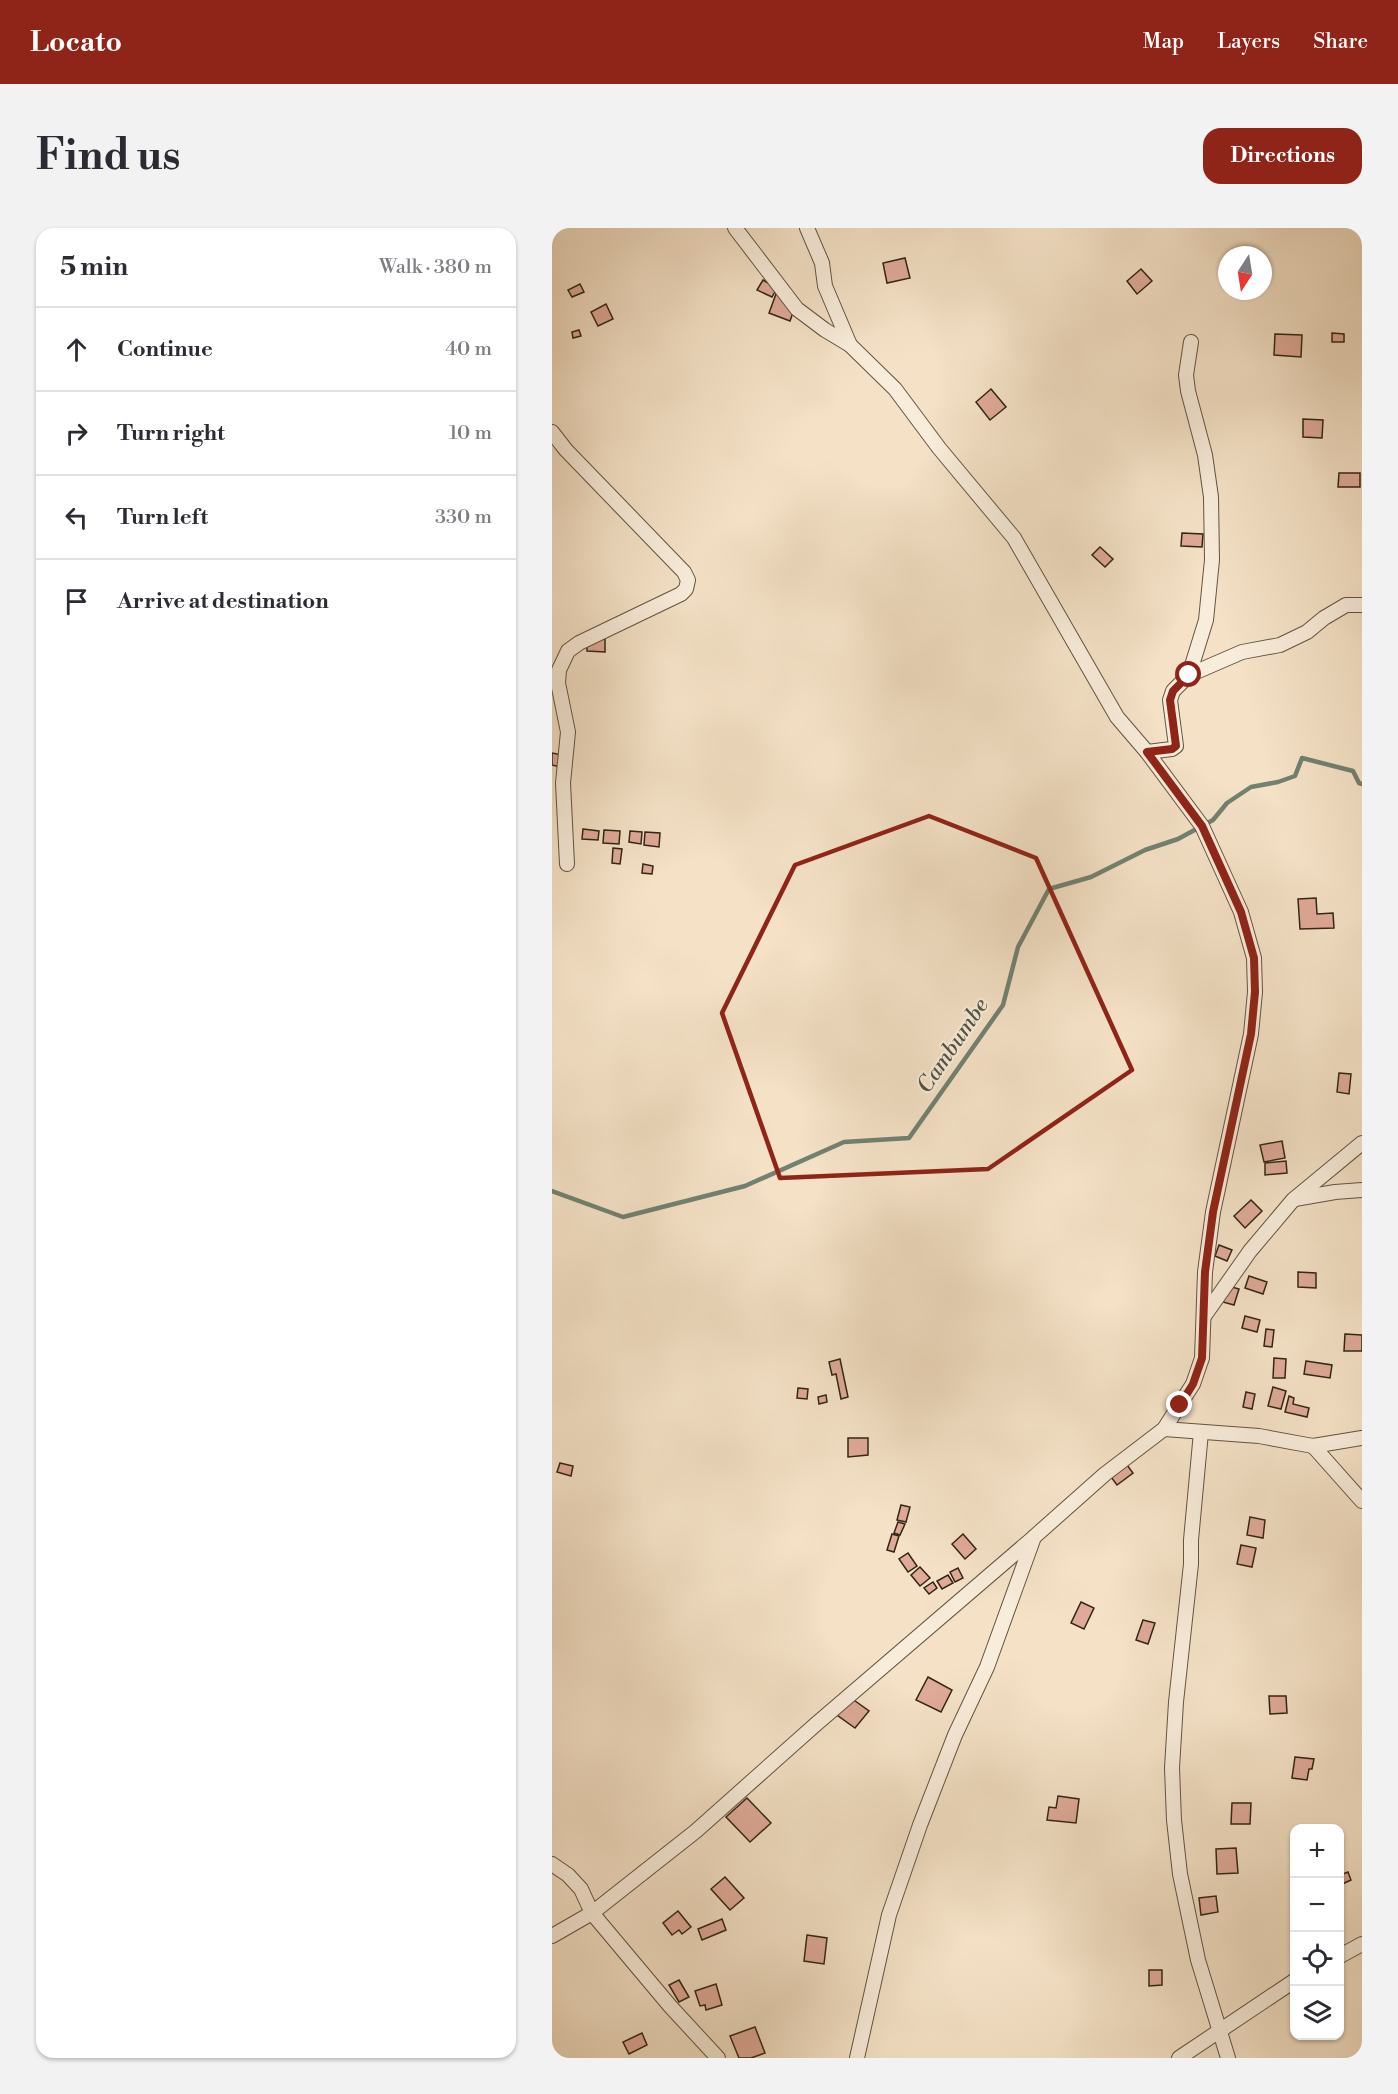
<!DOCTYPE html>
<html lang="en">
<head>
<meta charset="utf-8">
<style>
	:root { --surface:#fff; --page:#f2f2f3; --text:#2b2b33; --muted:#7c7c81; --line:#e1e1e2; --accent:#8f2418 }
	body { margin:0; font-family:"Libre Bodoni",serif; background:var(--page); color:var(--text) }
	.controls { position:absolute; right:18px; bottom:18px; display:grid; overflow:hidden; border-radius:12px; box-shadow:0 2px 4px #0004 }
	.controls button { width:54px; height:54px; display:grid; place-items:center; padding:0; border:0; border-bottom:2px solid var(--line); background:var(--surface); color:var(--text); font:30px sans-serif }
	.compass { position:absolute; left:666px; top:18px; width:54px; height:54px; border-radius:50%; background:var(--surface); box-shadow:0 2px 4px #0004; rotate:192deg }
	.stop { position:absolute; width:18px; height:18px; margin:-14px; border:4px solid #8f2418; border-radius:50%; background:#fff }
	.stop.end { background:#8f2418; border-color:#fff; box-shadow:0 2px 6px #0008 }
	.list { margin:0; padding:0; list-style:none }
	h2 { display:flex; justify-content:space-between; align-items:center; height:78px; margin:0; padding:0 24px; font-size:26px }
	h2 small { font-size:20px; font-weight:400; color:var(--muted) }
	.list li { display:grid; grid-template-columns:39px 1fr auto; gap:18px; align-items:center; box-sizing:border-box; height:84px; padding:0 24px; border-top:2px solid var(--line) }
	.list b { display:block; font-size:22px; white-space:nowrap }
	.list em { font-size:20px; font-style:normal; color:var(--muted) }
	.icon { flex:none; width:33px; height:33px; fill:none; stroke:currentColor; stroke-width:2; stroke-linecap:round; stroke-linejoin:round }
	.map { position:relative; flex:none; width:810px; height:1830px; overflow:hidden; border-radius:18px }
	header { display:flex; align-items:center; gap:36px; box-sizing:border-box; height:84px; padding:0 30px; background:var(--accent); color:#fff }
	header strong { font-size:28px }
	nav { display:flex; gap:33px; margin-inline-start:auto; font-size:21px }
	.intro { display:flex; align-items:center; justify-content:space-between; box-sizing:border-box; height:144px; padding:0 36px }
	h1 { margin:0; font-size:42px }
	.button { padding:15px 27px; border-radius:18px; background:var(--accent); color:#fff; font-size:21px; font-weight:700 }
	main { display:flex; gap:36px; padding:0 36px }
	aside { flex:1; background:var(--surface); border-radius:18px; box-shadow:0 2px 4px #0004 }
	.map>svg:first-child { display:block }
	.lines { fill:none; stroke-linecap:round; stroke-linejoin:round }
	.stream { stroke:#728171; stroke-width:4.5 }
	.building { fill:#dfaa98; stroke:#322516; stroke-width:1.5 }
	.minor-casing { stroke:#625442; stroke-width:16 }
	.minor { stroke:#f8ecda; stroke-width:14 }
	.route { stroke:#8f2418; stroke-width:8 }
	.marked { fill:none; stroke:#8f2418; stroke-width:4.5; stroke-linejoin:round }
	.labels { text-anchor:middle; dominant-baseline:central; stroke-width:4.5; stroke-linejoin:round; paint-order:stroke }
	.water-label { font-size:22px; font-style:italic; fill:#525344; stroke:#f8ecda }
</style>
</head>
<body>
<header>
<strong>Locato</strong>
<nav><a>Map</a><a>Layers</a><a>Share</a></nav>
</header>
<div class="intro"><h1>Find us</h1><a class="button">Directions</a></div>
<main>
<aside>
<h2>5 min<small>Walk · 380 m</small></h2>
<ul class="list">
<li><svg class="icon" aria-label="ahead" viewBox="0 0 24 24"><path d="M12 20V5M6 11l6-6 6 6"/></svg><div><b>Continue</b></div><em>40 m</em></li>
<li><svg class="icon" aria-label="right" viewBox="0 0 24 24"><path d="M7 20v-9h11M14 6l5 5-5 5"/></svg><div><b>Turn right</b></div><em>10 m</em></li>
<li><svg class="icon" aria-label="left" viewBox="0 0 24 24"><path d="M17 20v-9H6M10 6l-5 5 5 5"/></svg><div><b>Turn left</b></div><em>330 m</em></li>
<li><svg class="icon" aria-label="arrive" viewBox="0 0 24 24"><path d="M6 21V4h12l-3 4 3 4H6"/></svg><div><b>Arrive at destination</b></div></li>
</ul>
</aside>
<div class="map">
<svg width="810" height="1830" viewBox="0 0 810 1830">
	<rect width="100%" height="100%" fill="#f4e1c6"/>
	<filter id="stains"><feTurbulence type="fractalNoise" baseFrequency=".00333" numOctaves="4"/><feColorMatrix values="0 0 0 0 .2 0 0 0 0 .09 0 0 0 0 .02 0 0 0 .5 -.17"/></filter>
	<radialGradient id="worn" r=".72"><stop offset=".6" stop-color="#630" stop-opacity="0"/><stop offset="1" stop-color="#630" stop-opacity=".3"/></radialGradient>
	<g class="lines">
		<polyline class="stream" points="0,963 71,989 193,958 292,914 357,910 451,777 466,719 497,661 539,649 593,622 626,611 661,592 675,575 699,559 726,554 743,548 750,530 801,543 807,555 810,556"/>
	</g>
	<g class="building">
		<polygon points="353,30 358,50 335,55 331,35"/>
		<polygon points="589,41 600,53 585,66 575,53"/>
		<polygon points="211,52 225,60 220,69 205,62"/>
		<polygon points="28,56 32,64 20,69 16,62"/>
		<polygon points="224,66 245,73 238,93 217,85"/>
		<polygon points="54,76 61,91 46,98 39,84"/>
		<polygon points="27,102 29,108 21,110 20,104"/>
		<polygon points="780,105 792,106 792,114 780,114"/>
		<polygon points="723,106 750,107 749,129 722,127"/>
		<polygon points="439,161 454,179 438,192 424,174"/>
		<polygon points="751,191 771,192 770,210 751,209"/>
		<polygon points="787,245 808,245 808,259 786,259"/>
		<polygon points="630,305 651,306 650,319 629,318"/>
		<polygon points="548,319 561,331 553,339 540,327"/>
		<polygon points="35,411 53,411 53,424 35,423"/>
		<polygon points="0,525 10,527 8,539 0,537"/>
		<polygon points="31,601 47,603 46,612 30,611"/>
		<polygon points="52,602 68,603 67,616 51,615"/>
		<polygon points="78,603 90,604 89,616 77,614"/>
		<polygon points="93,604 108,605 107,619 92,617"/>
		<polygon points="61,620 70,621 68,636 60,635"/>
		<polygon points="91,636 101,638 100,646 90,645"/>
		<polygon points="764,670 765,686 781,685 782,700 748,701 746,671"/>
		<polygon points="787,845 799,846 797,866 785,864"/>
		<polygon points="730,913 733,930 712,934 708,917"/>
		<polygon points="734,933 735,945 713,947 713,935"/>
		<polygon points="699,972 710,983 693,1000 682,988"/>
		<polygon points="667,1017 680,1022 675,1033 663,1028"/>
		<polygon points="746,1044 764,1045 764,1060 746,1059"/>
		<polygon points="697,1048 715,1054 711,1066 693,1060"/>
		<polygon points="676,1058 687,1061 682,1077 671,1074"/>
		<polygon points="693,1088 708,1092 705,1104 690,1100"/>
		<polygon points="714,1101 722,1102 720,1119 712,1118"/>
		<polygon points="793,1106 810,1107 810,1123 792,1123"/>
		<polygon points="722,1130 734,1131 733,1150 721,1150"/>
		<polygon points="288,1131 296,1169 289,1171 284,1146 280,1147 277,1134"/>
		<polygon points="754,1133 780,1137 778,1150 752,1146"/>
		<polygon points="721,1159 734,1163 729,1181 716,1178"/>
		<polygon points="246,1160 256,1161 255,1171 245,1170"/>
		<polygon points="694,1164 703,1166 700,1181 691,1179"/>
		<polygon points="274,1167 275,1174 267,1176 266,1169"/>
		<polygon points="737,1168 742,1170 741,1176 757,1180 755,1189 733,1184"/>
		<polygon points="296,1210 316,1210 316,1227 296,1229"/>
		<polygon points="8,1235 21,1238 19,1248 5,1244"/>
		<polygon points="575,1237 581,1245 565,1257 559,1249"/>
		<polygon points="349,1277 358,1279 354,1294 345,1292"/>
		<polygon points="698,1289 713,1292 711,1310 695,1307"/>
		<polygon points="346,1294 353,1296 348,1307 342,1305"/>
		<polygon points="340,1306 347,1308 342,1324 335,1322"/>
		<polygon points="411,1306 424,1321 413,1331 400,1316"/>
		<polygon points="689,1317 704,1320 700,1339 685,1336"/>
		<polygon points="356,1325 365,1338 356,1344 347,1331"/>
		<polygon points="368,1339 378,1350 368,1358 359,1347"/>
		<polygon points="406,1340 411,1350 403,1354 398,1344"/>
		<polygon points="396,1347 401,1355 390,1361 385,1353"/>
		<polygon points="381,1354 385,1360 377,1366 372,1360"/>
		<polygon points="529,1374 542,1380 532,1401 519,1395"/>
		<polygon points="591,1392 603,1395 596,1416 584,1412"/>
		<polygon points="376,1449 400,1462 389,1484 364,1472"/>
		<polygon points="717,1468 734,1468 735,1485 718,1486"/>
		<polygon points="299,1470 317,1483 303,1500 285,1487"/>
		<polygon points="743,1529 762,1531 760,1541 757,1541 755,1552 740,1550"/>
		<polygon points="506,1568 527,1571 524,1595 495,1592 497,1579 504,1580"/>
		<polygon points="195,1570 219,1595 198,1614 174,1589"/>
		<polygon points="680,1575 699,1575 698,1596 679,1596"/>
		<polygon points="684,1620 686,1645 665,1646 664,1621"/>
		<polygon points="796,1644 799,1652 788,1657 788,1647"/>
		<polygon points="173,1649 192,1670 178,1682 159,1661"/>
		<polygon points="664,1668 666,1684 649,1687 647,1670"/>
		<polygon points="126,1683 139,1699 130,1706 127,1702 120,1707 111,1695"/>
		<polygon points="170,1691 174,1702 150,1712 146,1701"/>
		<polygon points="255,1707 275,1710 272,1736 252,1733"/>
		<polygon points="597,1742 610,1742 610,1757 597,1758"/>
		<polygon points="127,1752 137,1769 127,1774 117,1757"/>
		<polygon points="164,1756 170,1777 154,1782 153,1777 148,1778 143,1763"/>
		<polygon points="203,1799 213,1825 199,1830 187,1830 178,1808"/>
		<polygon points="90,1805 95,1817 77,1826 71,1814"/>
	</g>
	<g class="lines">
		<g class="minor-casing">
			<g id="minor">
				<polyline points="183,0 245,81 273,102 298,117 343,161 387,220 462,310 565,489 595,524 650,598 689,684 702,730 703,764 699,806 661,984 653,1044 650,1130 641,1156 612,1201 553,1246 482,1309 435,1439 403,1507 368,1597 337,1687 305,1830"/>
				<polyline points="255,0 270,35 273,58 298,117"/>
				<polyline points="0,204 14,222 132,344 136,352 134,361 129,366 27,415 16,423 7,442 6,455 16,504 11,555 15,636"/>
				<polyline points="637,447 654,392 660,332 659,269 653,227 636,163 634,147 639,114"/>
				<polyline points="595,524 620,521 624,518 618,472 621,463 637,447 690,424 728,417 755,404 772,390 794,377 810,377"/>
				<polyline points="743,971 783,964 810,962"/>
				<polyline points="653,1087 698,1023 741,972 810,915"/>
				<polyline points="612,1201 707,1208 761,1218 810,1210"/>
				<polyline points="649,1204 639,1312 639,1336 624,1474 620,1540 622,1592 628,1646 646,1732 676,1830"/>
				<polyline points="761,1218 810,1273"/>
				<polyline points="0,1636 16,1647 29,1661 40,1685 118,1778 166,1830"/>
				<polyline points="0,1708 40,1685 144,1603 263,1497 481,1310"/>
				<polyline points="788,1728 810,1716"/>
				<polyline points="627,1830 742,1753"/>
			</g>
		</g>
		<use href="#minor" class="minor"/>
	</g>
	<g class="lines">
		<polyline class="route" points="628,1177 641,1156 650,1130 653,1044 661,984 699,806 703,764 702,730 689,684 650,598 595,524 620,521 624,518 618,472 621,463 637,447"/>
	</g>
	<path class="marked" d="M377,588L484,630L580,842L436,941L228,950L170,785L243,637Z"/>
	<g class="labels">
		<g class="water-label">
			<text transform="translate(401 818) rotate(-56)">Cambumbe</text>
		</g>
	</g>
	<rect width="100%" height="100%" filter="url(#stains)"/>
	<rect width="100%" height="100%" fill="url(#worn)"/>
</svg>
<div class="controls">
<button>+</button>
<button>−</button>
<button><svg class="icon" aria-label="locate" viewBox="0 0 24 24"><circle cx="12" cy="12" r="6"/><path d="M12 2v4M12 18v4M2 12h4M18 12h4"/></svg></button>
<button><svg class="icon" aria-label="layers" viewBox="0 0 24 24"><path d="M12 4l9 5-9 5-9-5zM3 14l9 5 9-5"/></svg></button>
</div>
<svg class="compass" viewBox="-18 -18 36 36"><path d="M0-13l5 13h-10z" fill="#e53935"/><path d="M0 13l5-13h-10z" fill="#7c7c81"/></svg>
<div class="stop" style="left:637px;top:447px"></div>
<div class="stop end" style="left:628px;top:1177px"></div>
</div>
</main>
</body>
</html>
